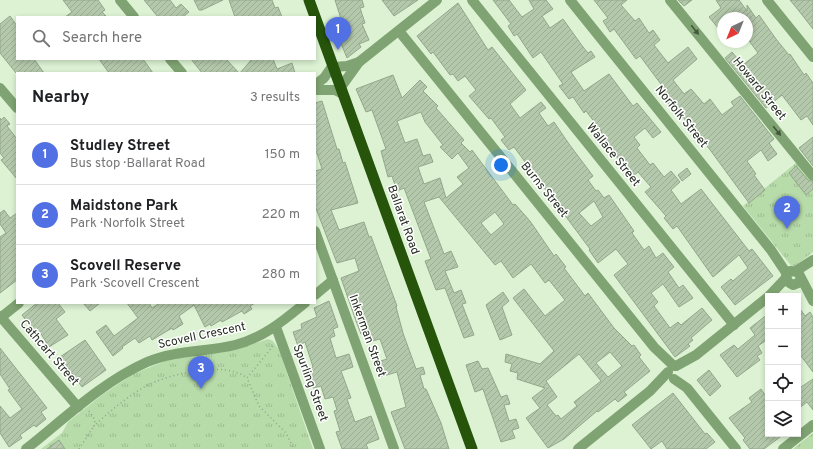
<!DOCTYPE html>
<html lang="en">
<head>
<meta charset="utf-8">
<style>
	:root { --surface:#fff; --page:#f2f2f2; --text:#202124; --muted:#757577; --line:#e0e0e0; --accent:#5170e4 }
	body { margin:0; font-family:Overpass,sans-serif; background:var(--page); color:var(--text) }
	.controls { position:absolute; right:12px; bottom:12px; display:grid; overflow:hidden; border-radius:0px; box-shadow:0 2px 6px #0003 }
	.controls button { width:36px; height:36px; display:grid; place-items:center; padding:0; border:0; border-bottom:1px solid var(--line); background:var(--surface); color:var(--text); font:20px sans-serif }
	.compass { position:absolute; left:717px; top:12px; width:36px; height:36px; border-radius:50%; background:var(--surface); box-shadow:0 2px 6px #0003; rotate:223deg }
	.you { position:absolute; left:501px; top:165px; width:14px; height:14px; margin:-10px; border:3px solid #fff; border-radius:50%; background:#1a73e8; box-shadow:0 0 0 6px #1a73e833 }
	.badge { display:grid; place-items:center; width:26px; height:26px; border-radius:50%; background:var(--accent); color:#fff; font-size:13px; font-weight:700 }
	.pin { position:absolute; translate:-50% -33px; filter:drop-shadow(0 1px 2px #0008) }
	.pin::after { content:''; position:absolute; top:21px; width:14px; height:12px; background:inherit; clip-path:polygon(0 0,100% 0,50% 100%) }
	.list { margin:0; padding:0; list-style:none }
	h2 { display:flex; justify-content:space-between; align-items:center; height:52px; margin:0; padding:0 16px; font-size:17px }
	h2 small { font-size:13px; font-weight:400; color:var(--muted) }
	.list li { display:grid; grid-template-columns:26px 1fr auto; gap:12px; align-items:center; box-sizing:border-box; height:60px; padding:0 16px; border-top:1px solid var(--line) }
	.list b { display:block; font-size:15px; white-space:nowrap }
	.list p { margin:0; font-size:13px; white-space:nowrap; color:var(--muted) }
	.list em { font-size:13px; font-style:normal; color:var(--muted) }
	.icon { flex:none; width:22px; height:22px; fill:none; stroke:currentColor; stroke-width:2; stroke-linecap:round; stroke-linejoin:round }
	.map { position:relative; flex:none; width:813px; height:449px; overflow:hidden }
	.search { position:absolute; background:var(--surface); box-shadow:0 2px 6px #0003; left:16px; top:16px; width:300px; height:44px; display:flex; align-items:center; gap:10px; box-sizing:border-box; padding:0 14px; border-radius:0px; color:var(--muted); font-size:15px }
	.panel { position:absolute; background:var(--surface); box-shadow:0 2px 6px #0003; left:16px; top:72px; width:300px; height:232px; border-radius:0px }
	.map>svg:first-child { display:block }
	.park { fill:url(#park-tufts) }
	.building { fill:url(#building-hatch); stroke:#93a88b; fill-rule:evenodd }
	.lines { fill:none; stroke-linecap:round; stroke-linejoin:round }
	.path { stroke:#93a38c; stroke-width:1.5; stroke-dasharray:1 3; stroke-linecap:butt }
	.minor { stroke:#7fa372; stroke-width:10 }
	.trunk { stroke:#25540a; stroke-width:11 }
	.oneway { fill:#44563d }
	.labels { text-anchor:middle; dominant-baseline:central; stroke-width:3; stroke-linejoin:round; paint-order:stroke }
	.street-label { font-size:12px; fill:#252d21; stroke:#fff }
</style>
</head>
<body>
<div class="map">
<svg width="813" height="449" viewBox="0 0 813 449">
	<defs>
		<pattern id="park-tufts" width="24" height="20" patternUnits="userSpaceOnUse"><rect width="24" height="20" fill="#b7dba9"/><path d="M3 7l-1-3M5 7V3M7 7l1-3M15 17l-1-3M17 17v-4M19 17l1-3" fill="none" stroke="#9dbc91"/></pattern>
		<pattern id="building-hatch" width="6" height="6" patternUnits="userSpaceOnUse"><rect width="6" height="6" fill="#b4c9ab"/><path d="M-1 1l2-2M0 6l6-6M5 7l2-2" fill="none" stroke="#9bad93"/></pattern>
	</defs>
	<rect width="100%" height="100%" fill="#dcf2d3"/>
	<g class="park">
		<polygon points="796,163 813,184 813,252 793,268 743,206"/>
		<polygon points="268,339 273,341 279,350 313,449 41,449 62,433 68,422 102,395 133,374 173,358 238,349"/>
		<polygon points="813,433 813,449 793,449"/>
	</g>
	<g class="building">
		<polygon points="63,0 98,0 105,10 102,12 107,17 65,17 72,12"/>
		<polygon points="144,0 170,0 176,8 181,4 189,12 183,17 158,17"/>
		<polygon points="194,0 223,0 202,10 199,10"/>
		<polygon points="229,0 272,0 275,8 278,7 282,17 235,17"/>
		<polygon points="335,0 362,0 364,7 360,8 365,23 362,24 369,40 359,44 361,47 347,58 338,36 341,35 337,24 342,22"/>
		<polygon points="382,0 418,0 394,16"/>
		<polygon points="493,0 509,0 522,17 534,9 529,0 546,0 553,9 542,16 550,28 563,19 583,47 588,53 591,51 595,57 571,72 584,91 609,74 633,106 637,103 661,132 653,138 645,128 634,137 640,145 637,148 650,165 653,163 664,177 671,171 680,182 671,190 681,204 701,189 749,251 752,249 773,276 735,305 721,287 731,279 733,281 748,268 739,255 713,277 677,226 673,229 664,218 666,216 645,192 651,187 638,172 633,176 609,148 606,151 595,137 602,132 586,111 584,113 573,97 569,99 559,86 563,84 541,52 533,58 517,34 514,36 508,26 511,24"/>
		<polygon points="594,0 627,0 621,5 635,21 639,18 649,33 653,30 660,40 654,45 668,63 688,47 697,59 673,80 684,94 691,89 704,104 710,99 722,115 734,106 731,102 740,96 774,139 769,143 777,154 768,161 761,150 747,161 756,174 754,175 765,190 749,203 697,132 695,133 683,117 680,119 661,94 666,91 640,56 636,59 614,29 610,32 603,21 608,18"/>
		<polygon points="678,0 692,0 684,6"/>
		<polygon points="716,0 739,0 747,11 747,5 756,18 759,15 776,39 789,55 790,54 804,75 806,73 813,83 813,125 807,116 801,120 782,95 766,108 725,58 732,52 743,65 758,53 747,38 747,18 723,18 723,34 709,17 721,8"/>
		<polygon points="790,0 813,0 813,29 799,11"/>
		<path d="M458,3L488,50L492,47L526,90L510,104L520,118L541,102L546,108L539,113L548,126L554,122L569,144L593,176L588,180L596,191L598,190L604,198L609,195L634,231L632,233L644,250L649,246L656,258L663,253L674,267L668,272L679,288L683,285L693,298L679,307L663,284L651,293L658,302L654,306L670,328L678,322L681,325L702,308L712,320L691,338L693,340L688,344L690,346L675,357L614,275L628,264L616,249L598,263L589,250L590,249L514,147L509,150L501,140L505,137L491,118L489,119L469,96L476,90L465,76L458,81L453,74L450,75L433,52L431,54L417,36ZM594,201L603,217L591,226L579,213Z"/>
		<polygon points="10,16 17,26 17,59 34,59 44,73 16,73 0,53 0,24"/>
		<polygon points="99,59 143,59 153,73 109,73"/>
		<polygon points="191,59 226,59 239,73 202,73"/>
		<polygon points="252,59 273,59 277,69 292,63 295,73 240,73"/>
		<path d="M393,75L402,98L420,80L427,87L423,91L438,106L436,108L464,140L461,143L470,152L472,150L513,205L515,204L530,221L554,256L556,254L566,267L564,268L585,296L588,293L614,328L632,346L634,345L641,355L639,357L650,371L624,392L627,395L618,402L615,399L598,412L597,411L564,439L548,448L526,418L540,408L532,398L545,388L517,379L518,373L510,371L512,364L505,362L506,354L540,364L554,351L513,298L524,289L545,316L565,300L549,280L545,283L531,264L513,278L501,261L495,265L439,197L424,202L444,254L451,251L458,267L445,271L454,293L461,290L466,303L462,304L474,335L464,338L445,288L436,290L425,261L431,259L404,188L397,191L392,176L388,177L381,151L386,149L372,110L366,112L356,89ZM421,112L425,122L443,145L440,147L452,159L458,153L469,168L457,177L463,184L446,198L440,178L424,184L418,167L433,162L430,154L423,156L417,139L405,143L397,121ZM495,212L504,224L491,235L481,223ZM610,352L622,366L608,377L596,363ZM579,354L601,381L574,402L577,406L561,419L558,415L556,416L547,405L557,397L546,381Z"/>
		<polygon points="322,101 337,149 339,149 343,163 345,162 358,203 331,210 339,230 364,222 369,237 371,236 397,306 396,307 403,333 416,369 423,367 425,374 420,375 424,389 426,389 441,423 449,449 405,449 391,412 406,407 397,372 380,377 374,363 387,359 380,339 372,341 369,331 361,334 356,321 341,278 359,271 355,258 337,263 315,206 315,171 322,169 317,153 315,154 315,103"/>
		<polygon points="4,117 10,124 7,126 17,139 17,179 1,160 4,158 0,153 0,118 1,120"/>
		<polygon points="813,137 813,166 799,148"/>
		<polygon points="796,166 808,180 813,182 813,189 806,195 789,173"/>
		<polygon points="687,168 691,174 682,181 678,175"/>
		<polygon points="4,210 10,218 17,213 17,280 0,293 0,237 6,233 0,224 0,213"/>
		<polygon points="503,292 509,301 502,307 512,335 500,340 486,305"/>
		<polygon points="329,301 338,327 333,329 335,336 330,338 336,358 349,354 353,367 341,371 351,398 347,399 355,422 371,416 379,439 366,444 368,449 342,449 336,432 340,431 334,411 337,410 333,397 325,399 321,386 313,388 307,369 313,367 305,342 298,346 293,332 302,329 301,324 317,317 314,308"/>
		<polygon points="37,303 58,303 65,312 56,319 68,335 49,347 40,332 36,334 22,315"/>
		<polygon points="83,303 100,303 90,311"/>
		<polygon points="127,303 149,303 152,308 160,303 255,303 250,306 252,309 244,314 242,311 222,322 221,320 211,326 210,324 205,327 194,305 179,316 183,324 173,330 172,328 152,340 150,336 139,343 135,338 122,347 123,348 113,356 96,332 106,325 114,336 138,318"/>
		<polygon points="798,306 805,316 810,312 813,317 813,372 798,352"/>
		<polygon points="768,314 768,339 758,346 762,353 757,356 760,360 737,377 720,355 734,345 738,349 755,335 750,328"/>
		<polygon points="85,340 106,370 82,387 60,357"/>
		<polygon points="0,348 47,408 41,412 46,419 36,427 34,425 20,435 22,438 9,447 0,433 0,406 10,418 22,409 8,390 10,389 0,374"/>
		<polygon points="478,361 482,369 488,368 501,397 507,395 510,404 504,405 509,421 516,419 519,428 512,430 515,438 501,442 483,389 475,392 466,365"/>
		<polygon points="709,370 721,386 710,396 697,380"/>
		<polygon points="813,379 813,410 807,402 798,409 798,389"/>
		<polygon points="761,389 768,399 768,434 784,434 764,449 750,449 743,440 745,438 729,418 752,402 749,398"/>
		<polygon points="673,393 705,434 707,433 715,442 706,449 667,449 662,441 651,449 632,425"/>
		<polygon points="59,440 65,449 47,449"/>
	</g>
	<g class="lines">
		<g class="path">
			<polyline points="273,346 247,378 259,406 286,433 294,449"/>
			<path d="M89,411L95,420L94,426C109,412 128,396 146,386C169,374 225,360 247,378"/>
			<polyline points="79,449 94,426"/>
		</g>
		<g class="minor">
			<polyline points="120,0 134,17"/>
			<polyline points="472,0 734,325"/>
			<polyline points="570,0 771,250 787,274"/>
			<polyline points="670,0 813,176"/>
			<polyline points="767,0 813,57"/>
			<polyline points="399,31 654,347 674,366"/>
			<polyline points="170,59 182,73"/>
			<polyline points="334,67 347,66 359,62"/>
			<polyline points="315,85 324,78 333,65"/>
			<polyline points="341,87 359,62 437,0"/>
			<polyline points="0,88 17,108"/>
			<polyline points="315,90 335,90 343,94"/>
			<polyline points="315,231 394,449"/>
			<polyline points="796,271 813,260"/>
			<polyline points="801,279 798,283 793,285 788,282 786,276 790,271 798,272 813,301"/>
			<polyline points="315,295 333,280"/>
			<polyline points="769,296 786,278"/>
			<polyline points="0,316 78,407"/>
			<polyline points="0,318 19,303"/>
			<polyline points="276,327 320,449"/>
			<polyline points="676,366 696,355 768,297"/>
			<polyline points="674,379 687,388 736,449"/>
			<path d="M26,449C64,419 102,382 147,362C175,350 206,352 235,345C263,338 283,321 305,303"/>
			<polyline points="578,449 650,391 668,372"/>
			<polyline points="783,449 813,425"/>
		</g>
		<polyline class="trunk" points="309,0 472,449"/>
	</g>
	<defs><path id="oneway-solid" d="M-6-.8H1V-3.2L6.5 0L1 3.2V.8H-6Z"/></defs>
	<g class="oneway">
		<use href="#oneway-solid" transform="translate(695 30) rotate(51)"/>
		<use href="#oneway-solid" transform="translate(777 131) rotate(51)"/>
	</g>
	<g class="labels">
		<g class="street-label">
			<text transform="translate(759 89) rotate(51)">Howard Street</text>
			<text transform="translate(681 117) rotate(51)">Norfolk Street</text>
			<text transform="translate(613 155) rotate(51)">Wallace Street</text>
			<text transform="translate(544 190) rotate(51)">Burns Street</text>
			<text transform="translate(403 220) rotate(70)">Ballarat Road</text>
			<text transform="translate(202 336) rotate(-12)">Scovell Crescent</text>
			<text transform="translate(367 336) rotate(70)">Inkerman Street</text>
			<text transform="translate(49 353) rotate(49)">Cathcart Street</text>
			<text transform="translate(310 383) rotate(70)">Spurling Street</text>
		</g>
	</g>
</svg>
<div class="controls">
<button>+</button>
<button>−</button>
<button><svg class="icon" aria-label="locate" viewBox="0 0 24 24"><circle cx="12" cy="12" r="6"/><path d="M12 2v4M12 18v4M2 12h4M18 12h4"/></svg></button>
<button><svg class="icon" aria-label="layers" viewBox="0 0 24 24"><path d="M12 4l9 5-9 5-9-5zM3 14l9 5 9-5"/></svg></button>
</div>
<svg class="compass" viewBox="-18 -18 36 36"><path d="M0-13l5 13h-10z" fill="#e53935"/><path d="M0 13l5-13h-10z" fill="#757577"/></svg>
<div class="you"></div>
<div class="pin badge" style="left:338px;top:50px">1</div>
<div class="pin badge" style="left:787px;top:229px">2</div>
<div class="pin badge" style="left:201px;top:389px">3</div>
<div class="search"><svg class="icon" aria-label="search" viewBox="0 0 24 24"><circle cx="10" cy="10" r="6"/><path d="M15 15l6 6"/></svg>Search here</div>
<section class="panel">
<h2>Nearby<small>3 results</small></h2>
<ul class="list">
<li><span class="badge">1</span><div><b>Studley Street</b><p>Bus stop · Ballarat Road</p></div><em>150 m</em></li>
<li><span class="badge">2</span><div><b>Maidstone Park</b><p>Park · Norfolk Street</p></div><em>220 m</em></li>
<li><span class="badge">3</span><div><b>Scovell Reserve</b><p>Park · Scovell Crescent</p></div><em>280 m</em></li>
</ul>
</section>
</div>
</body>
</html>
